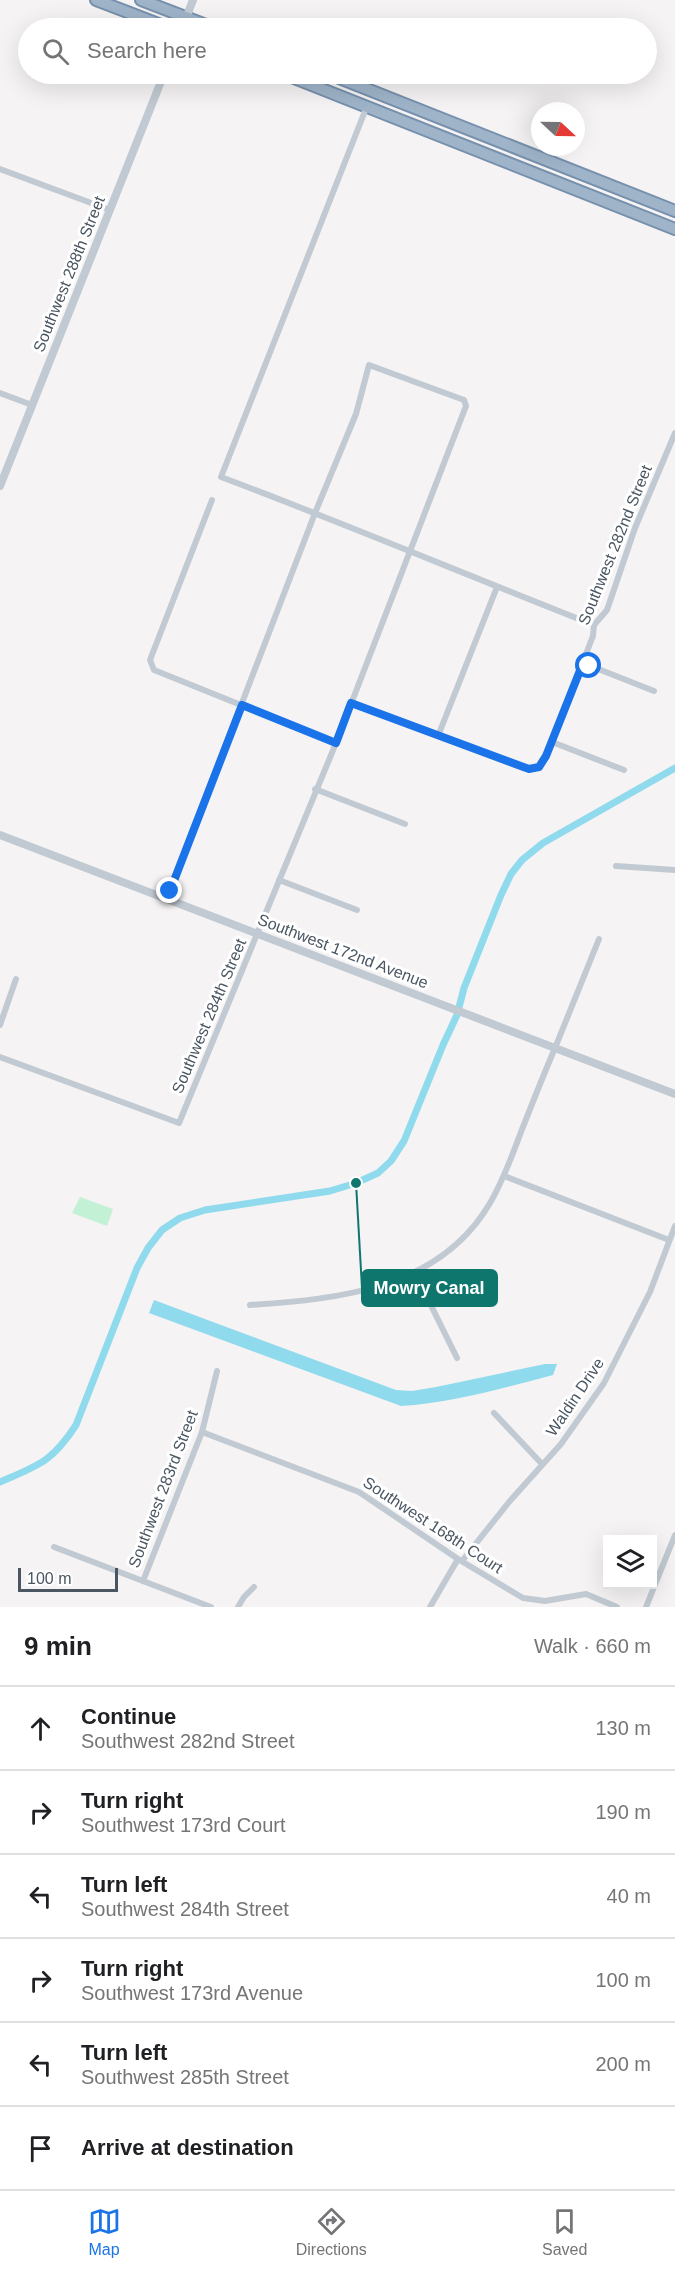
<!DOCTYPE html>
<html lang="en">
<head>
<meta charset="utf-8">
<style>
	:root { --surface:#fff; --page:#f6f6f6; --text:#202124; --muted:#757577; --line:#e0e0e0; --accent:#1a73e8 }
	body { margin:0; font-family:Helvetica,sans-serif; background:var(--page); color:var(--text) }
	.controls { position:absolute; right:18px; bottom:18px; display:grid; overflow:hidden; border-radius:0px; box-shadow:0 6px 24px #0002 }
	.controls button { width:54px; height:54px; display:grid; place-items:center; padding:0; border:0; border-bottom:2px solid var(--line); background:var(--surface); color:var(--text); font:30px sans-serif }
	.compass { position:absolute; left:531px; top:102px; width:54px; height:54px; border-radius:50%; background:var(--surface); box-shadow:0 6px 24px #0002; rotate:112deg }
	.scale { position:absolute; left:18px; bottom:15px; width:100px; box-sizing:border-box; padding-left:6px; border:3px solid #4a5661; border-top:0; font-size:16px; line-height:21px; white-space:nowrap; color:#4a5661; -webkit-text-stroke:4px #fff; paint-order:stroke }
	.stop { position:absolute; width:18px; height:18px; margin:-14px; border:4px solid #1a73e8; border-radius:50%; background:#fff }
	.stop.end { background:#1a73e8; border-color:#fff; box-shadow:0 2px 6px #0008 }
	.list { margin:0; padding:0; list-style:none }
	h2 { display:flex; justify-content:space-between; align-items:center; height:78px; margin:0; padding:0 24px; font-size:26px }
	h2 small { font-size:20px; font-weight:400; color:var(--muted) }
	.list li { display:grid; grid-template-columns:39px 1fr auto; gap:18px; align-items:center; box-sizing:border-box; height:84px; padding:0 24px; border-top:2px solid var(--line) }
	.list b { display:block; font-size:22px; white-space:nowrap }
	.list p { margin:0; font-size:20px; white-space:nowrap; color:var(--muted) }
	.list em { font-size:20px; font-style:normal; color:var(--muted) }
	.icon { flex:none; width:33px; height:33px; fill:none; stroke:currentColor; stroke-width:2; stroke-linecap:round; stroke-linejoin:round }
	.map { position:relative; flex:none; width:675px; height:1607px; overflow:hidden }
	.search { position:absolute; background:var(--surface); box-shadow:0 6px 24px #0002; left:18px; right:18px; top:18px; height:66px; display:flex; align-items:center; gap:15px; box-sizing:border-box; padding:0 21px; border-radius:33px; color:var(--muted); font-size:22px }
	.sheet { height:582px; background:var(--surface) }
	nav { display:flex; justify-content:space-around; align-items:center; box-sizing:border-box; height:84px; border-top:2px solid var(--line); background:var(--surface); font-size:16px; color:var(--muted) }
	nav a { display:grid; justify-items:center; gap:3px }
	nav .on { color:var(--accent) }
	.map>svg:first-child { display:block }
	.green { fill:#c3f1d5 }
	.water { fill:#90daee }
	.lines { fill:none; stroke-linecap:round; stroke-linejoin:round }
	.canal { stroke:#90daee; stroke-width:7 }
	.trunk-casing { stroke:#7690ad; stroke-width:14 }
	.minor { stroke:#c1cad2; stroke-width:6 }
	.tertiary { stroke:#c1cad2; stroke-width:8 }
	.trunk { stroke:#9fb4c9; stroke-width:10 }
	.route { stroke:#1a73e8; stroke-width:8 }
	.labels { text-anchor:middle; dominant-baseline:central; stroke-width:6; stroke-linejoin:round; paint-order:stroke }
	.street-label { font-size:16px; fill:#4a5661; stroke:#fff }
	.leader { fill:none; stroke:#0f766e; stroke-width:2 }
	.callout-dot { fill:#0f766e; stroke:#fff; stroke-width:2 }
	.callout { fill:#0f766e; stroke:#0f766e; stroke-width:2 }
	.callout-label { font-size:18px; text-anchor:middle; font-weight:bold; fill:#fff }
</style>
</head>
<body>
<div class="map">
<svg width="675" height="1607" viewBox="0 0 675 1607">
	<rect width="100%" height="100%" fill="#f5f3f3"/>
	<polygon class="green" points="80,1197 113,1209 107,1226 72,1213"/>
	<path class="water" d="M154,1300L396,1390L412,1391L436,1387L545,1364H557L553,1375C503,1388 452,1403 401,1406L149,1313Z"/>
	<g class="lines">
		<path class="canal" d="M0,1482C39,1465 52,1462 76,1425L137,1268L148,1248L162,1230L180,1218L205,1210L330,1191L356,1183L378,1173L391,1161L404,1141L443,1045L457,1015L464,988L501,895L511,874L522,860L543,843L675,768"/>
		<g class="trunk-casing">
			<g id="trunk">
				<polyline points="96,0 169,28"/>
				<polyline points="141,0 214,28"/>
				<polyline points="284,74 675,229"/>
				<polyline points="329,74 675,211"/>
			</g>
		</g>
		<g class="minor">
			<path d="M367,106L221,477C346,524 469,576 594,625"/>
			<polyline points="0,169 110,210"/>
			<polyline points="0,393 32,405"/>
			<polyline points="212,500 150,660 154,670 336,743"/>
			<polyline points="583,663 654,691"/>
			<polyline points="351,703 523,768 529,769 539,767 546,756 593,636 594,625 607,610 635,528 675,433"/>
			<polyline points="438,736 497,587"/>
			<polyline points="552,742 624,770"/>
			<polyline points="315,789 405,824"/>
			<polyline points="616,866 675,870"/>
			<polyline points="279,880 357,910"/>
			<polyline points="0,1025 16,979"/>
			<polyline points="555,1048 599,939"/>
			<polyline points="0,1057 179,1123 336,743 466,406 464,400 369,365 356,414 315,513 167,898"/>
			<polyline points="504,1176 669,1240"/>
			<polyline points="415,1273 457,1358"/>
			<path d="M250,1305C340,1299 440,1289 490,1203C503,1181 512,1156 521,1132C532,1104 543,1076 555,1048"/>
			<polyline points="494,1413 542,1464"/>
			<polyline points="202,1432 359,1492 458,1559 523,1598 545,1601 586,1594 617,1607"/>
			<polyline points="54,1547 211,1607"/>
			<polyline points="462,1561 509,1502 561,1444 604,1383 650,1292 675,1226"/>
			<polyline points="143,1581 202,1432 217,1371"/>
			<polyline points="238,1607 244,1597 254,1587"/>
			<polyline points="430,1607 458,1559"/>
			<polyline points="646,1607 675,1535"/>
		</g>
		<g class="tertiary">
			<polyline points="182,28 193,0"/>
			<polyline points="0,486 164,74"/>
			<polyline points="0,835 675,1094"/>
		</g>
		<use href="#trunk" class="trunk"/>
	</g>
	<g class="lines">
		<polyline class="route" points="170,891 242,705 336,743 351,703 529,769 539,767 546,756 583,663 589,666"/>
	</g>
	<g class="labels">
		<g class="street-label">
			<text transform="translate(69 274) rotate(-68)">Southwest 288th Street</text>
			<text transform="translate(615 545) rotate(-68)">Southwest 282nd Street</text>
			<text transform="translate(343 951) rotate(21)">Southwest 172nd Avenue</text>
			<text transform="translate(209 1016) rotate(-67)">Southwest 284th Street</text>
			<text transform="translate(575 1397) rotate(-56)">Waldin Drive</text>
			<text transform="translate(163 1489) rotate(-69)">Southwest 283rd Street</text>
			<text transform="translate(433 1525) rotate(33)">Southwest 168th Court</text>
		</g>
	</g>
	<path class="leader" d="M356 1183L362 1288"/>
	<circle class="callout-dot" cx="356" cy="1183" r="6"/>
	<rect class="callout" x="362" y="1270" width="135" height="36" rx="6"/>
	<g class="callout-label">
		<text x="429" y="1294">Mowry Canal</text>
	</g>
</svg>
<div class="controls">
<button><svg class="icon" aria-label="layers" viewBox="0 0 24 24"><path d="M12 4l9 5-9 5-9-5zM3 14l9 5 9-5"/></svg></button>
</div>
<svg class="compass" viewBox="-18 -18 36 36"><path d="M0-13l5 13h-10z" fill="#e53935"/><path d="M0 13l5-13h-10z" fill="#757577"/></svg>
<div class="scale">100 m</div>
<div class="stop" style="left:589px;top:666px"></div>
<div class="stop end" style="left:170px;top:891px"></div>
<div class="search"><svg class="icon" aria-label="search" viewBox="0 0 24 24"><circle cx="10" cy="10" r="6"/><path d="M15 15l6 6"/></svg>Search here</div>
</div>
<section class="sheet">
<h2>9 min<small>Walk · 660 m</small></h2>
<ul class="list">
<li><svg class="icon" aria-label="ahead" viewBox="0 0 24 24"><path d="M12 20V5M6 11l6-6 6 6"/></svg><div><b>Continue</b><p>Southwest 282nd Street</p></div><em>130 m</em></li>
<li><svg class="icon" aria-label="right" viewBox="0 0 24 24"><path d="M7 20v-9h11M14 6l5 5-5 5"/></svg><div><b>Turn right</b><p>Southwest 173rd Court</p></div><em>190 m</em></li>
<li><svg class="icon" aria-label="left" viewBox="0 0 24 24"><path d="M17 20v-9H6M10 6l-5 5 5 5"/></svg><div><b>Turn left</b><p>Southwest 284th Street</p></div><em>40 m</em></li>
<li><svg class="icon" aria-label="right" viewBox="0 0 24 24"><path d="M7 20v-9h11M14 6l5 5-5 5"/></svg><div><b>Turn right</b><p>Southwest 173rd Avenue</p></div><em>100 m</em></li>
<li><svg class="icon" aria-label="left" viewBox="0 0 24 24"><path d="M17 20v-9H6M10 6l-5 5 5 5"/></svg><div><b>Turn left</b><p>Southwest 285th Street</p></div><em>200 m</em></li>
<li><svg class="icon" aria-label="arrive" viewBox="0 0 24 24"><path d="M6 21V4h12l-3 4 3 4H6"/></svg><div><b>Arrive at destination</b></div></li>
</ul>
</section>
<nav>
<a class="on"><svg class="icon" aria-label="map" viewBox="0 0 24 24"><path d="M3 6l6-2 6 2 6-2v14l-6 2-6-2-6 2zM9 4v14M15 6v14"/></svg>Map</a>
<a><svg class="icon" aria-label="directions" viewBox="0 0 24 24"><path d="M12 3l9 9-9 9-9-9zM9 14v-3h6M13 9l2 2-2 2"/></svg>Directions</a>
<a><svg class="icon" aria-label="saved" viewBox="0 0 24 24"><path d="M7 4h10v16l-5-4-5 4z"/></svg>Saved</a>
</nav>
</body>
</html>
